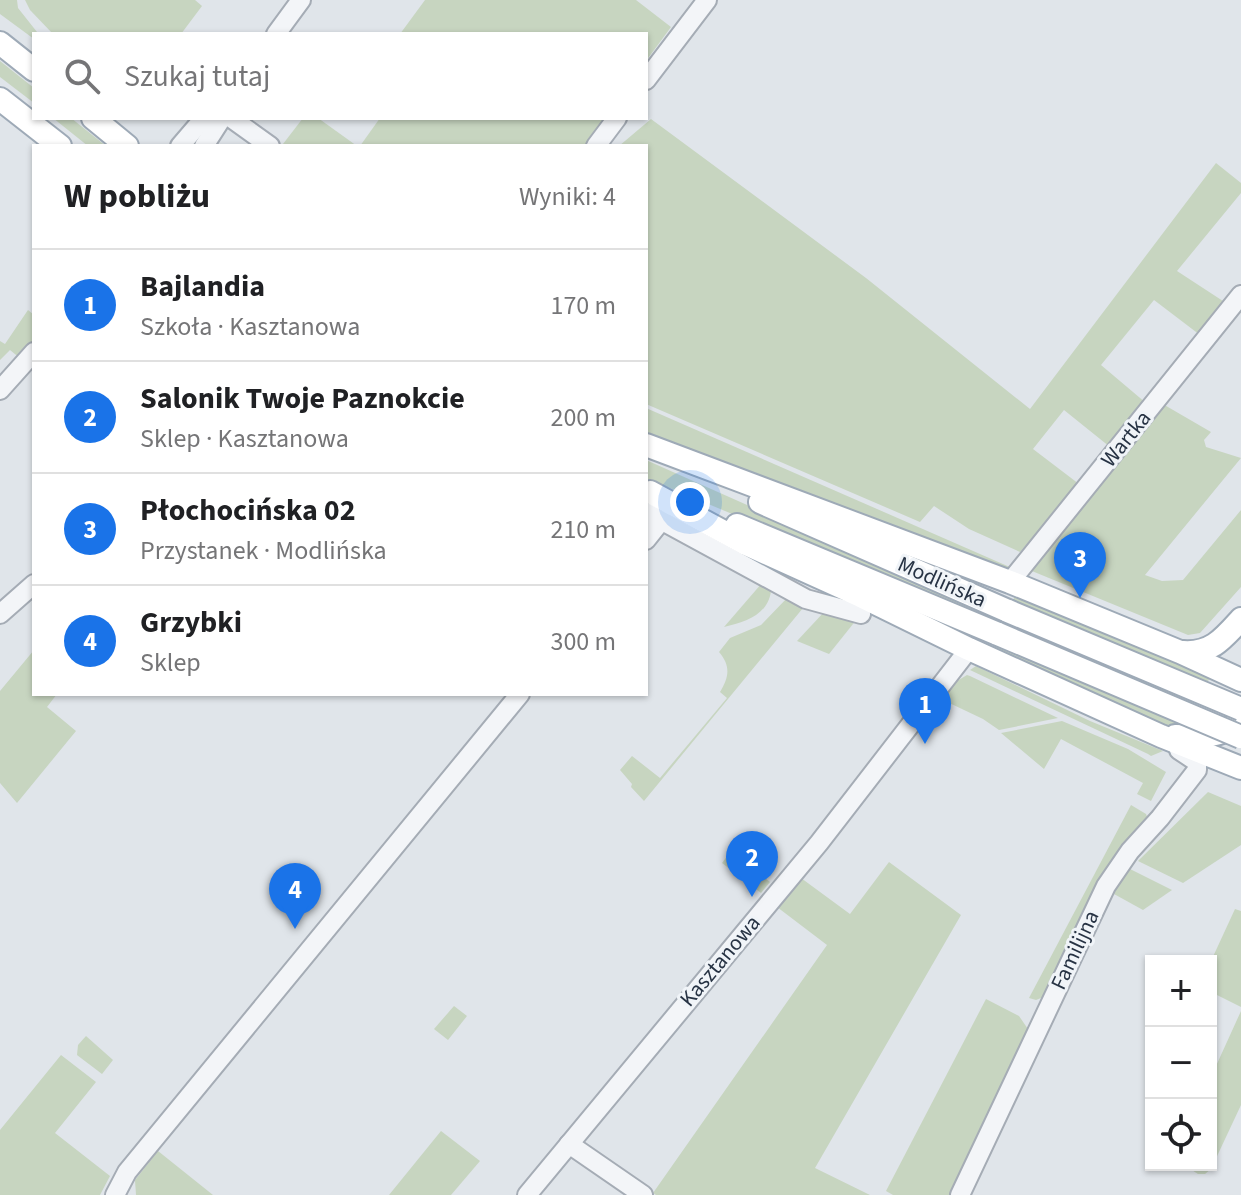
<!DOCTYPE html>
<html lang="pl">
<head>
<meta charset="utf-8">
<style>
	:root { --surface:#fff; --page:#f2f2f2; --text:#202124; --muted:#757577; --line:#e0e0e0; --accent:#1a73e8 }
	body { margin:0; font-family:"Source Sans 3",sans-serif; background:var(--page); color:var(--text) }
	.controls { position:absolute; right:24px; bottom:24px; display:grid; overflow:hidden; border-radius:0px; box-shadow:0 2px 6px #0004 }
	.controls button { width:72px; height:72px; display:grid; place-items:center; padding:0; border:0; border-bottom:2px solid var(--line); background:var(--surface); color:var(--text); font:40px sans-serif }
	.you { position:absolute; left:690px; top:502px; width:28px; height:28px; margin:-20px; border:6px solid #fff; border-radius:50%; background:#1a73e8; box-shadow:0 0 0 12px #1a73e833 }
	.badge { display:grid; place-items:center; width:52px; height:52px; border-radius:50%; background:var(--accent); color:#fff; font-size:26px; font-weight:700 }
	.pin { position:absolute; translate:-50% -66px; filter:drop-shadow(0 2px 4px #0008) }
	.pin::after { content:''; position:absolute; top:42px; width:28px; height:24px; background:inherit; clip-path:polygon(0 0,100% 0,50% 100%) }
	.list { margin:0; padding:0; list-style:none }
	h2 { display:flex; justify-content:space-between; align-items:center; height:104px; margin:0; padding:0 32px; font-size:34px }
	h2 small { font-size:26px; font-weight:400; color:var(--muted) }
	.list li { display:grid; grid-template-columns:52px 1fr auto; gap:24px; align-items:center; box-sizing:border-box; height:112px; padding:0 32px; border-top:2px solid var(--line) }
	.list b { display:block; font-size:30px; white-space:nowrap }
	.list p { margin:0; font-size:26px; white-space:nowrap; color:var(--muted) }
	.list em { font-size:26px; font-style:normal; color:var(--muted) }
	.icon { flex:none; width:44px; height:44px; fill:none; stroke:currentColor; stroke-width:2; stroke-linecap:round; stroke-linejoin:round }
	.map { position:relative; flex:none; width:1241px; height:1195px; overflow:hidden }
	.search { position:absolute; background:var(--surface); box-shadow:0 2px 6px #0004; left:32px; top:32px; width:616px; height:88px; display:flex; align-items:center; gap:20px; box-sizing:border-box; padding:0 28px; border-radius:0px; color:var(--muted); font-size:30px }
	.panel { position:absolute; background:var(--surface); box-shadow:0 2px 6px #0004; left:32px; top:144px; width:616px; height:552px; border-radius:0px }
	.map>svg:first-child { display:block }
	.green { fill:#c7d5c0 }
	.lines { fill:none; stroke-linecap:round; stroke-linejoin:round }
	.minor-casing { stroke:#a5acb5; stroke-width:22 }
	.major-casing { stroke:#9eaab7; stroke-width:26 }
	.minor { stroke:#f3f5f8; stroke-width:18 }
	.major { stroke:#fff; stroke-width:22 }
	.major-bridge-casing { stroke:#9eaab7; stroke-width:26; stroke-linecap:butt }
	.major-bridge { stroke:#fff; stroke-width:22 }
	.labels { text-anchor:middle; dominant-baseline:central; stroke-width:6; stroke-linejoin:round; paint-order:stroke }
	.street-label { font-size:22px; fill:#273344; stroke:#f0f4f8 }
</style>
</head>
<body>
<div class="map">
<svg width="1241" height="1195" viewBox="0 0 1241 1195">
	<rect width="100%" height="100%" fill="#e0e5ea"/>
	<g class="green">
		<polygon points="0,0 17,0 18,8 37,32 34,39 0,14"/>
		<polygon points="25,0 195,0 202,6 181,34 53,34 30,10"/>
		<polygon points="425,0 636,0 671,27 646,61 646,34 400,34"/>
		<polygon points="0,61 34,88 34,103 0,77"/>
		<polygon points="53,118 71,118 106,146 88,146"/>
		<polygon points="303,118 318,118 357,146 287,146 283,144"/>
		<polygon points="380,118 607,118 586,146 360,146"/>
		<polygon points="651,119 866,278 1030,409 1216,163 1241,183 1241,193 1177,271 1226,303 1200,335 1154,300 1101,365 1146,403 1110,447 1064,410 1033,449 1079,484 1020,552 969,529 934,506 920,522 646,404 646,146 619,146"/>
		<polygon points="28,310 34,315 34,343 21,359 10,350 0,360 0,341 5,344"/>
		<polygon points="1161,403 1211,432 1204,440 1206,447 1241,458 1145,575 1162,581 1183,580 1241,510 1241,587 1200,633 1188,635 1027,569"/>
		<polygon points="646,408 1012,568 1008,572 911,538 646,434"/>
		<polygon points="646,460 1001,618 998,625 646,478"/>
		<path d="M762,583L771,591C768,615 745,622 724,627Z"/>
		<polygon points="1016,593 1165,653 1210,678 1176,731 994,649"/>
		<path d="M788,597L803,605V608L644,801L631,787L632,784L620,770L632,756L660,778L727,698L720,692C729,677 731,666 719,652L730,638L761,625Z"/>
		<polygon points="825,611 857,619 829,654 797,641"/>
		<polygon points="34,650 34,694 57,694 47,707 76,731 17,803 0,783 0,691"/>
		<polygon points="976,666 1090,721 1163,751 1151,756 1148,754 970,670"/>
		<polygon points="967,675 970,676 1058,718 999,730 983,719 943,700 957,681"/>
		<polygon points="1062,721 1128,749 1166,772 1151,801 1137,794 1143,783 1061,739 1044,769 1001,733"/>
		<polygon points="1208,792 1241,806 1241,845 1183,883 1138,861"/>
		<polygon points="1131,805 1146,814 1150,824 1046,996 1036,1000 1029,998"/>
		<polygon points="731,851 770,882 761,893 722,863"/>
		<polygon points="889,862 961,915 815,1168 870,1195 656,1195 653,1193 827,945 777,907 801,878 850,914"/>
		<polygon points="1130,869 1172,890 1143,910 1114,894 1121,877"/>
		<polygon points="1235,909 1241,911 1241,1007 1211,992 1211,961"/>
		<polygon points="986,999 1019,1016 1030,1032 951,1195 893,1195 886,1191"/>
		<polygon points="454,1006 467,1016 448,1040 434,1029"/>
		<polygon points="1241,1011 1241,1105 1211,1169 1205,1174 1198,1174 1184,1165 1211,1165 1211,1077"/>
		<polygon points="86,1036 113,1060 102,1074 77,1055 78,1045"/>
		<polygon points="61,1055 96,1082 55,1133 110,1176 100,1195 0,1195 0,1130"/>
		<polygon points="441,1131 480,1161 451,1195 389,1195"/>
		<polygon points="158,1151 213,1195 136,1195 135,1180"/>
	</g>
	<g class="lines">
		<g class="minor-casing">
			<g id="minor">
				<polyline points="276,34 301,0"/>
				<polyline points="646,80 707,0"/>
				<polyline points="231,118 270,146"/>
				<polyline points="180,146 204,118"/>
				<polyline points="204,146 222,118"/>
				<polyline points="596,146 617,118"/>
				<polyline points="0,390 34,352"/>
				<polyline points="646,512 806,599 861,614"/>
				<polyline points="646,540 662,520"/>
				<polyline points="1010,582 1241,295"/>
				<polyline points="0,614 34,584"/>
				<polyline points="569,1144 643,1195"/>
				<polyline points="115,1195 127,1172 520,694"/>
				<polyline points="527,1195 819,843 969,649"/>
				<polyline points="960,1195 1106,886 1130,851 1160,818 1197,770 1197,762 1179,750"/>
			</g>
		</g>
		<g class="major-casing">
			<g id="major">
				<polyline points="0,43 34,70"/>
				<polyline points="0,99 60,146"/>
				<polyline points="93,118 127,146"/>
				<polyline points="646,445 1010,582 1180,652 1241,680"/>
				<polyline points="650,492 746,544 861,596 969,649 1161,736 1241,768"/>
				<polyline points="760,502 1008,611"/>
				<polyline points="737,525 998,634"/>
				<path d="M1183,652C1211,654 1223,639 1241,619"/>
				<path d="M1175,736C1200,737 1221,738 1241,721"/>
			</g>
		</g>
		<use href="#minor" class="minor"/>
		<use href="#major" class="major"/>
		<g class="major-bridge-casing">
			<g id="major-bridge">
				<polyline points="1008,611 1241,709"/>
				<polyline points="998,634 1241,737"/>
			</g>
		</g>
		<use href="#major-bridge" class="major-bridge"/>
	</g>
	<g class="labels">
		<g class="street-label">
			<text transform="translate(1126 439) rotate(-51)">Wartka</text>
			<text transform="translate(942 582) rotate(24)">Modlińska</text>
			<text transform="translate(1075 950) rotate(-65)">Familijna</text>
			<text transform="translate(720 961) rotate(-50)">Kasztanowa</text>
		</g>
	</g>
</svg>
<div class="controls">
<button>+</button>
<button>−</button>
<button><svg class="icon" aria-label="locate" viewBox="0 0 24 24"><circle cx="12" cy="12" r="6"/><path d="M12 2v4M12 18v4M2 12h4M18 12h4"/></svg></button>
</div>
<div class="you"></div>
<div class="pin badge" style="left:925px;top:744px">1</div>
<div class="pin badge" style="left:752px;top:897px">2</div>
<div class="pin badge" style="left:1080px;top:598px">3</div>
<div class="pin badge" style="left:295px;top:929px">4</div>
<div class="search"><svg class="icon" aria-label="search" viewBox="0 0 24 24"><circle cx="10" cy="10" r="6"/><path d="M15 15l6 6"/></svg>Szukaj tutaj</div>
<section class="panel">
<h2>W pobliżu<small>Wyniki: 4</small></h2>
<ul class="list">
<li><span class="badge">1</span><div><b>Bajlandia</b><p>Szkoła · Kasztanowa</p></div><em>170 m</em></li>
<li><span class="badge">2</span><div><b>Salonik Twoje Paznokcie</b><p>Sklep · Kasztanowa</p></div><em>200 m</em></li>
<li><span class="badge">3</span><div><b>Płochocińska 02</b><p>Przystanek · Modlińska</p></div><em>210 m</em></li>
<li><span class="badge">4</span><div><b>Grzybki</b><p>Sklep</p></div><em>300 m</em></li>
</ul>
</section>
</div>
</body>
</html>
